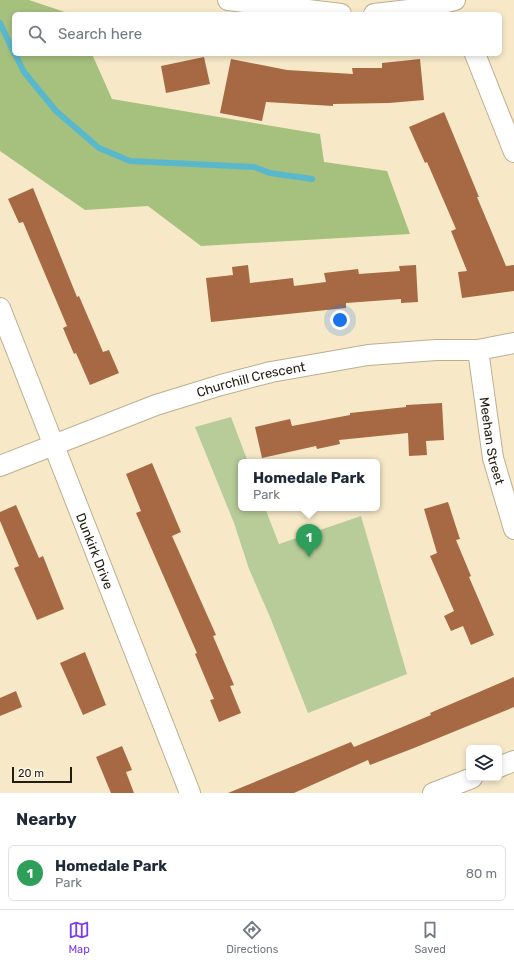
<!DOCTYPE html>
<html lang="en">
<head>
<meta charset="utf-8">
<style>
	:root { --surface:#fff; --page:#f2f2f3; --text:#1f2937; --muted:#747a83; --line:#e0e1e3; --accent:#7c3aed }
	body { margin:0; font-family:Rubik,sans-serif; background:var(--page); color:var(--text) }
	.controls { position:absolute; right:12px; bottom:12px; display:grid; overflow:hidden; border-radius:6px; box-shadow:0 2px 6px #0003 }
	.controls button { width:36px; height:36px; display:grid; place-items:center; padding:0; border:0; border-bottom:1px solid var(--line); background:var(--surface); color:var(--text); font:20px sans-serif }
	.scale { position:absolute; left:12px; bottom:10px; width:60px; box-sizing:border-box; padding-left:4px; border:2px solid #221d11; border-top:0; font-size:11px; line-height:14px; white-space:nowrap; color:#221d11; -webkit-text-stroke:3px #fdf7ea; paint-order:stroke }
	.you { position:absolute; left:340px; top:320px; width:14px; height:14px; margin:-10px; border:3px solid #fff; border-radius:50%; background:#1a73e8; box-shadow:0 0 0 6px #1a73e833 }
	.badge { display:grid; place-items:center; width:26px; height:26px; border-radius:50%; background:var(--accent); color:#fff; font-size:13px; font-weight:700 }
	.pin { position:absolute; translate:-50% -33px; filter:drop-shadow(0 1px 2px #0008) }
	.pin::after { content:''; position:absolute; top:21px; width:14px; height:12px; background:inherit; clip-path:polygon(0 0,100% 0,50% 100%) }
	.popup { position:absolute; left:238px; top:459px; width:142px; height:52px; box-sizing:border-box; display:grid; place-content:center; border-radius:6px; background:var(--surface); filter:drop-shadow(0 1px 3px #0005); font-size:13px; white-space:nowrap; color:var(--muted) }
	.popup b { font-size:15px; color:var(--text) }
	.popup::after { content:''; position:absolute; left:50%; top:100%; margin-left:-8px; border:8px solid transparent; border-top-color:var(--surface) }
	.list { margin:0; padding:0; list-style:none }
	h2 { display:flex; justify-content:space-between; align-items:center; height:52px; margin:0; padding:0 16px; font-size:17px }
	h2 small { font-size:13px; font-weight:400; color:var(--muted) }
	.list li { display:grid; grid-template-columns:26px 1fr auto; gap:12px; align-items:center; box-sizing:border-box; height:56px; margin:0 8px 8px; padding:0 8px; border:1px solid var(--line); border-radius:6px }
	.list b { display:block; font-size:15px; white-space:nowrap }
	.list p { margin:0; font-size:13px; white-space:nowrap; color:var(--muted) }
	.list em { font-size:13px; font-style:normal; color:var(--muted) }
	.icon { flex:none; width:22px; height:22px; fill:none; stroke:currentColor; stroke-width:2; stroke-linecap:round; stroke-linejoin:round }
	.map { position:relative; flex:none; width:514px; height:793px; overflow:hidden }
	.search { position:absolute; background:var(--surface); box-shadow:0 2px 6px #0003; left:12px; right:12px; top:12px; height:44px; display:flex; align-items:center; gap:10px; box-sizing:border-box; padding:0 14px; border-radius:6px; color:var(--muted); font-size:15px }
	.sheet { height:116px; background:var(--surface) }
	nav { display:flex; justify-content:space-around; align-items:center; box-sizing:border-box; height:56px; border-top:1px solid var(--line); background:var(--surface); font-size:11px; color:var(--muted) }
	nav a { display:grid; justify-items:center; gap:2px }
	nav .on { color:var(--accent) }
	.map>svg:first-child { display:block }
	.green { fill:#b7cc99 }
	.forest { fill:#a6c07e }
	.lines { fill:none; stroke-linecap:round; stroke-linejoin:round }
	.stream { stroke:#59b8cc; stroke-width:6 }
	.building { fill:#a66944 }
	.street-casing { stroke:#bcaf8f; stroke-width:22 }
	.street { stroke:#fff; stroke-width:20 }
	.labels { text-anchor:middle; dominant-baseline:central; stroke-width:4; stroke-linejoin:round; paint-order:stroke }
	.street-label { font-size:13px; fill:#221d11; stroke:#fdf7ea }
</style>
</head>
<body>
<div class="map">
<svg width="514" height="793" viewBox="0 0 514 793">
	<rect width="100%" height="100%" fill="#f7e9c8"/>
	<polygon class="green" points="231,417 248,462 241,462 241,508 265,508 279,544 361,516 407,674 308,713 270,617 249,569 234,523 195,427"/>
	<polygon class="forest" points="0,0 29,0 71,14 14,14 14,54 92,54 112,99 320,134 324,162 387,171 410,234 201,246 148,206 85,210 0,151"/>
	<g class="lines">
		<g class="stream">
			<polyline points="0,23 14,53"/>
			<polyline points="15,54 24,72 56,111 99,148 130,161 254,167 270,173 312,179"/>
		</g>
	</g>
	<g class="building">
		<polygon points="204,57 210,84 166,93 161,66"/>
		<polygon points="231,59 287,70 353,74 352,68 382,68 382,63 420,59 424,100 389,103 333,104 333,106 266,102 262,121 220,113"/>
		<polygon points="444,112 479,197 477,197 506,266 514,265 514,291 462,298 458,272 467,271 451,231 456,229 427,162 425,163 409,127"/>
		<polygon points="33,188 77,297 79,296 103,352 109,350 119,373 90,385 76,353 74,354 63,328 67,326 23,222 19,223 8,199"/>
		<polygon points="248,265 250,283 293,278 294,286 326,282 324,273 358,269 359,274 400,271 399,266 416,265 418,302 401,303 401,299 346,303 346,308 211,322 206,278 233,275 232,267"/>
		<polygon points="442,403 444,440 426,441 427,455 409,456 408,433 339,440 340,444 317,449 316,446 262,458 255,427 290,419 292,426 350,415 350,413 406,407 406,405"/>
		<polygon points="152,463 181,532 172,536 216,635 213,636 234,685 230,686 241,713 219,722 210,700 214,699 195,654 197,653 136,513 141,511 126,474"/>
		<polygon points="448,502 460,539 456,540 471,576 469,577 494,635 471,645 463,626 451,631 444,616 454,611 430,556 437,553 424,509"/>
		<polygon points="16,505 39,558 43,556 64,609 37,620 14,568 19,566 0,521 0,512"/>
		<polygon points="85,652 106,705 83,715 60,663"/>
		<polygon points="514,677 514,707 414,748 370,765 368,760 294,793 228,793 351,742 354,747 400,728 431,715 430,713"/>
		<polygon points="16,691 22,707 0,716 0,698"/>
		<polygon points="122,746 132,770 126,772 134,793 111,793 96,757"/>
	</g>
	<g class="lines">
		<g class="street-casing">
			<g id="street">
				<polyline points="228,0 341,14"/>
				<polyline points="374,14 417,9 455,0"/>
				<polyline points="475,54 514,152"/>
				<path id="s1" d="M0,308L190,793"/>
				<path id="s2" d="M478,350L493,458L514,529"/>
				<path id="s3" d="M0,466L156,405L221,385L271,372L368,355L436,350H478L514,343"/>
				<polyline points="499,767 514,761"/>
				<polyline points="433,793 472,778"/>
			</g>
		</g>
		<use href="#street" class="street"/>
	</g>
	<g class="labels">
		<g class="street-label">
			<text stroke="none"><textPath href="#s3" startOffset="266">Churchill Crescent</textPath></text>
			<text stroke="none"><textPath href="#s2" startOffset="92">Meehan Street</textPath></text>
			<text stroke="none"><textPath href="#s1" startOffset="261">Dunkirk Drive</textPath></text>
		</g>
	</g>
</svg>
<div class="controls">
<button><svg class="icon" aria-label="layers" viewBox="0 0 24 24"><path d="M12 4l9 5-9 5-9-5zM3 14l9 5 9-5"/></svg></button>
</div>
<div class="scale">20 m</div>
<div class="you"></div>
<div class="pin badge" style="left:309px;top:557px;background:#2e9e5b">1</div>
<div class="popup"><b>Homedale Park</b>Park</div>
<div class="search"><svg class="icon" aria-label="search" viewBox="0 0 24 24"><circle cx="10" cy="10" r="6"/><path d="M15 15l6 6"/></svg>Search here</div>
</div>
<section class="sheet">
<h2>Nearby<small></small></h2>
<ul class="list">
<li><span class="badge" style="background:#2e9e5b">1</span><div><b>Homedale Park</b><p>Park</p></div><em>80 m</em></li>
</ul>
</section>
<nav>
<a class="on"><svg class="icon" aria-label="map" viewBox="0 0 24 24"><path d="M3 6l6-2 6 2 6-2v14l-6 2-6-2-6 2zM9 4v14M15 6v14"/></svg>Map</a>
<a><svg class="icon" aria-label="directions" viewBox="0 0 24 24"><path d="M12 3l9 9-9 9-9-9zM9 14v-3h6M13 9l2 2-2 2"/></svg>Directions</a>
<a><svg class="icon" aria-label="saved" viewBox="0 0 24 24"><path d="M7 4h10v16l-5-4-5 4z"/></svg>Saved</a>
</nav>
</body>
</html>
